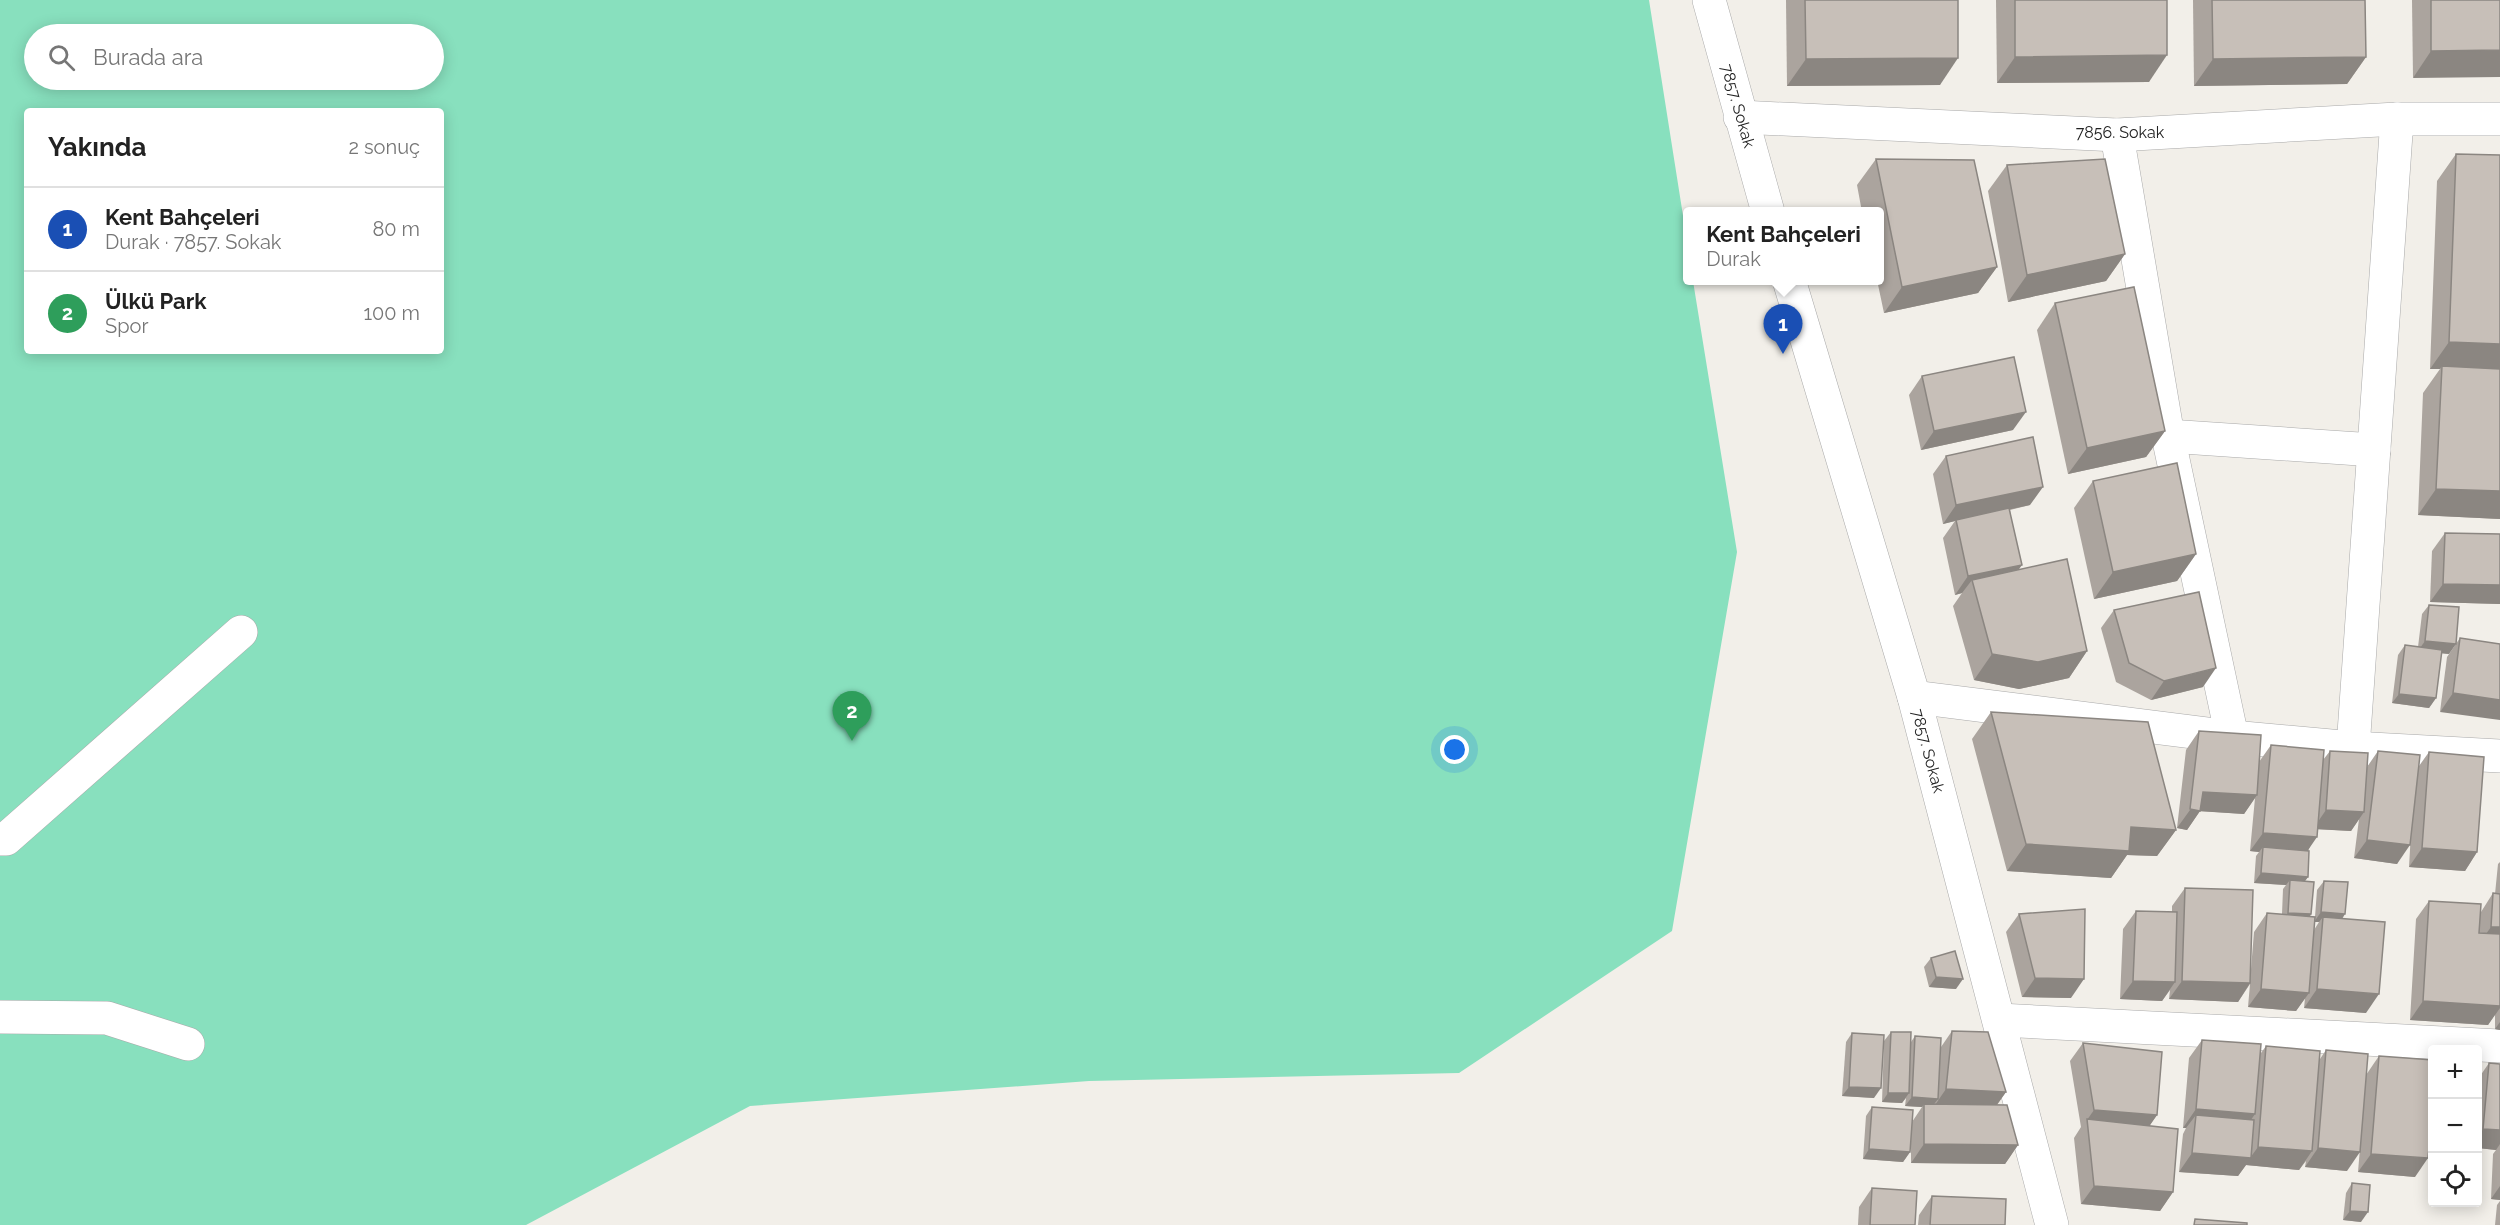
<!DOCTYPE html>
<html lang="tr">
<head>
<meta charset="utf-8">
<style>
	:root { --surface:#fff; --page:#f6f6f6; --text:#222; --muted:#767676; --line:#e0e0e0; --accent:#b45309 }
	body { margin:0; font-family:Raleway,sans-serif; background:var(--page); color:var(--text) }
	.controls { position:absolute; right:18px; bottom:18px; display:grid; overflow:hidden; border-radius:6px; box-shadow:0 3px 15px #0003 }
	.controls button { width:54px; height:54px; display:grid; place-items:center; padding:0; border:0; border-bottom:2px solid var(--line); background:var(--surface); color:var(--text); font:30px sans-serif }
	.you { position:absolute; left:1455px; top:750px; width:21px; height:21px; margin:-15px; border:4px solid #fff; border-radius:50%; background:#1a73e8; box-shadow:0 0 0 9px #1a73e833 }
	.badge { display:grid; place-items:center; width:39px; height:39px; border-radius:50%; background:var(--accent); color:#fff; font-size:20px; font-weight:700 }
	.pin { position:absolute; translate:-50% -50px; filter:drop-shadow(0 2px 3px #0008) }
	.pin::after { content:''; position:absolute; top:32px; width:21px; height:18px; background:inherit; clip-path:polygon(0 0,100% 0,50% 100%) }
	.popup { position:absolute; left:1683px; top:207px; width:201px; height:78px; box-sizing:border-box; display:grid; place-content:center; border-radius:6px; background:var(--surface); filter:drop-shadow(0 2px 4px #0005); font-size:20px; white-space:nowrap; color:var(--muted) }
	.popup b { font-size:22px; color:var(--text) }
	.popup::after { content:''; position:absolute; left:50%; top:100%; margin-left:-12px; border:12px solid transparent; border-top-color:var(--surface) }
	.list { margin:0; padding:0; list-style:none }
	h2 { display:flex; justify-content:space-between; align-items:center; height:78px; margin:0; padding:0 24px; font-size:26px }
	h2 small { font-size:20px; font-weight:400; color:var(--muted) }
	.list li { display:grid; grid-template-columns:39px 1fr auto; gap:18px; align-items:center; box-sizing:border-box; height:84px; padding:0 24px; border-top:2px solid var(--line) }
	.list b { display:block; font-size:22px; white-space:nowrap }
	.list p { margin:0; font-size:20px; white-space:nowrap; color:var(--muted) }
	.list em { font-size:20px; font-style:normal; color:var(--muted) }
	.icon { flex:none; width:33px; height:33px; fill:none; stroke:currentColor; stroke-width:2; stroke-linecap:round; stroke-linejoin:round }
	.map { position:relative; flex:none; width:2500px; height:1225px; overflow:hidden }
	.search { position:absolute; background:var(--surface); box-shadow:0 3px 15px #0003; left:24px; top:24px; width:420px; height:66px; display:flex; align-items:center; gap:15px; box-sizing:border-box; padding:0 21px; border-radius:33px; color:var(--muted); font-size:22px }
	.panel { position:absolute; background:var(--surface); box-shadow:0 3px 15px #0003; left:24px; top:108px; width:420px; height:246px; border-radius:6px }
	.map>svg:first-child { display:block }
	.pitch { fill:#88e0be; fill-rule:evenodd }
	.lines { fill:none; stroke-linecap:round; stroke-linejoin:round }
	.minor-casing { stroke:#a9a9a9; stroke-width:34 }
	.minor { stroke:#fff; stroke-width:33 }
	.wall { fill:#aba49e; fill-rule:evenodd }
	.shaded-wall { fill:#8b8681 }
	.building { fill:#c7bfb8; stroke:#8b8681; stroke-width:1.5 }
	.labels { text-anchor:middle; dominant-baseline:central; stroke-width:4.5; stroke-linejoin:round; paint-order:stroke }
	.street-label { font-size:16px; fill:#222; stroke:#fff }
</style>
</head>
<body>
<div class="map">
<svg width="2500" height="1225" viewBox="0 0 2500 1225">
	<rect width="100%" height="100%" fill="#f2efe9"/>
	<path class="pitch" d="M0,0H1649L1687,241V280L1693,281L1737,552L1672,931L1459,1073L1089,1081L750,1106L526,1225H0ZM34,34H434V80H34ZM27,111H441V351H27Z"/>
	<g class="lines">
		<g class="minor-casing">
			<g id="minor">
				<polyline points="1709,0 1768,212"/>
				<polyline points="1740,117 2117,135 2397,119 2500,119"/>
				<polyline points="2117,135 2168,436 2232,737"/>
				<polyline points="1789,280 1914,697 2052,1225"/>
				<polyline points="2168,436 2374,450"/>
				<polyline points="1914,697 2232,737 2353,748 2500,756"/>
				<polyline points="2353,748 2397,119"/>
				<polyline points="0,839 6,839 241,632"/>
				<polyline points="0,1017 107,1018 188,1044"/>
				<polyline points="1999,1020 2500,1046"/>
			</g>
		</g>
		<use href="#minor" class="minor"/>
	</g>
	<g class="wall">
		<polygon points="1786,0 1958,0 1940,85 1787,86"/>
		<polygon points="1996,0 2167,0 2149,82 1997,83"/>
		<polygon points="2193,0 2365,0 2366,57 2347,84 2194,86"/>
		<polygon points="2412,0 2500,0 2413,78"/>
		<polygon points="2456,154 2500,519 2418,515 2423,393 2440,369 2430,369 2437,181"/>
		<polygon points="1876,159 1997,267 1978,293 1884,313 1877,280 1879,280 1879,212 1862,212 1857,185"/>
		<polygon points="2007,165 2125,254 2106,281 2008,302 1988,191"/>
		<polygon points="2055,303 2165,431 2146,457 2068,474 2037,330"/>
		<polygon points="1922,376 2013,430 1921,450 1909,395"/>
		<polygon points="1946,456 2030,505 2010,510 2019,569 2087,651 2069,678 2019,689 1974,680 1953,606 1962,593 1955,595 1943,538 1955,521 1943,524 1933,474"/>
		<polygon points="2093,481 2196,554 2177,581 2094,599 2074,508"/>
		<polygon points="2445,533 2500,534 2500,604 2430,602 2432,551"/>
		<polygon points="2429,605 2449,654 2441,653 2436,698 2429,708 2392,703 2398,655 2405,645 2418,647 2422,614"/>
		<polygon points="2114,610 2203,687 2151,700 2116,682 2101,628"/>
		<polygon points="2460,638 2500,644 2440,712 2447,657"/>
		<polygon points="1991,712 2176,830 2157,856 2127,855 2111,878 2007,871 1972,739"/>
		<path d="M2199,731L2259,762L2271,745L2323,760L2330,751L2367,767L2378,751L2419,766L2429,752L2477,852L2465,871L2409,867L2411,832L2397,864L2354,858L2359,819L2351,831L2317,829L2308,851V877L2305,881L2311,914L2310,917H2315L2317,890L2324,881L2342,919L2366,1013L2304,1008L2305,998L2296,1011L2248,1007L2250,984L2238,1002L2169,999L2170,990L2162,1001L2120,999L2123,929L2136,911L2172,912V906L2185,888L2251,969L2254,932L2267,913L2282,914L2283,889L2286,885L2254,883L2256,856L2259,852L2250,851L2255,798L2244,814L2200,811L2187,830L2177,828L2186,750ZM2315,922H2319L2314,930Z"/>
		<polygon points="2500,862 2500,1030 2495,1029 2495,1014 2488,1025 2410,1020 2416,919 2429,901 2481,912 2493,893 2495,894 2498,864"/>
		<polygon points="2019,914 2071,998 2022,997 2006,932"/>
		<polygon points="1931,958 1956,989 1929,987 1924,967"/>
		<polygon points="1952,1031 2006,1092 1997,1105 2018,1145 2005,1164 1911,1163 1911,1131 1910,1152 1903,1162 1863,1159 1866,1116 1872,1107 1912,1122 1922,1107 1905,1106 1906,1098 1902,1103 1882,1102 1884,1041 1891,1032 1911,1042 1915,1036 1941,1047"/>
		<polygon points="1852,1033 1874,1098 1842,1096 1846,1042"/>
		<polygon points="2202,1040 2261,1053 2266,1046 2320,1059 2326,1050 2347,1171 2305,1167 2306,1161 2299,1170 2246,1165 2238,1176 2179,1172 2183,1134 2186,1128 2183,1128 2189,1058"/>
		<polygon points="2083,1043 2157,1115 2149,1126 2173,1192 2160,1211 2081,1204 2074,1138 2081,1127 2070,1061"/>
		<polygon points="2379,1056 2415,1177 2358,1172 2366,1075"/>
		<polygon points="2489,1063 2500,1064 2500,1200 2491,1199 2493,1154 2496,1150 2478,1148 2478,1079"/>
		<polygon points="2352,1183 2361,1222 2343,1220 2346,1193"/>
		<polygon points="1872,1188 1915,1225 1858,1225 1859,1207"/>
		<polygon points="1932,1196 2005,1225 1918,1225 1919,1215"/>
		<polygon points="2500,1201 2500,1225 2495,1225 2497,1205"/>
	</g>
	<g class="shaded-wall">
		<polygon points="2500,50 2500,77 2413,78 2431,51"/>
		<polygon points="2167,55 2149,82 1997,83 2015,57"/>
		<polygon points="2366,57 2347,84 2194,86 2213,59"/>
		<polygon points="1958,58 1940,85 1787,86 1806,59"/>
		<polygon points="2125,254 2106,281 2008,302 2027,275"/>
		<polygon points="1997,267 1978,293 1884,313 1902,287"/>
		<polygon points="2449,342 2500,344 2500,371 2442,366 2440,369 2430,369"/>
		<polygon points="2026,412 2013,430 1921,450 1934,431"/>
		<polygon points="2165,431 2146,457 2068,474 2087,448"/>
		<polygon points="2043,487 2030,505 1956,521 1956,520 1955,521 1943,524 1956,505"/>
		<polygon points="2436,489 2500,491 2500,519 2418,515"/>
		<polygon points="2196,554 2177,581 2094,599 2113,572"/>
		<polygon points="2022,565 2009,583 1972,580 1962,593 1955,595 1968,576"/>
		<polygon points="2443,584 2500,585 2500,604 2430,602"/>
		<polygon points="2425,641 2456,644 2449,654 2418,651"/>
		<polygon points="2087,651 2069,678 2019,689 1974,680 1992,654"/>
		<polygon points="2216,668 2203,687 2151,700 2164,681"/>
		<polygon points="2453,693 2500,700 2500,720 2440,712"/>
		<polygon points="2399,694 2436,698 2429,708 2392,703"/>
		<polygon points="2203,792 2257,795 2244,814 2197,811 2200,811 2187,830 2177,828"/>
		<polygon points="2326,810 2364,812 2351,831 2313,829"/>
		<polygon points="2131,827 2176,830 2157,856 2127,855 2111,878 2007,871 2026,844"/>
		<polygon points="2263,833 2317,837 2304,856 2263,847 2259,852 2250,851"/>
		<polygon points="2367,840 2410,845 2397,864 2354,858"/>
		<polygon points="2422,848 2477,852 2465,871 2409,867"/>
		<polygon points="2261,873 2308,877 2301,886 2290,880 2286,885 2254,883"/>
		<polygon points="2321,912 2345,914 2339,924 2323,917 2319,922 2314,922"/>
		<polygon points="2288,913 2311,914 2305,924 2281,922"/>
		<polygon points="2491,927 2500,927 2500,944 2478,945"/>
		<polygon points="1936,977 1963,979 1956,989 1929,987"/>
		<polygon points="2035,978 2084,979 2071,998 2022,997"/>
		<polygon points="2133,981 2175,982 2162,1001 2120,999"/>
		<polygon points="2182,981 2250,983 2238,1002 2169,999"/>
		<polygon points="2261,989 2309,993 2296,1011 2248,1007"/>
		<polygon points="2317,989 2379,994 2366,1013 2304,1008"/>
		<polygon points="2423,1001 2500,1006 2500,1008 2488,1025 2410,1020"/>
		<polygon points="2500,1022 2500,1030 2495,1029"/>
		<polygon points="1849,1087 1881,1088 1874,1098 1842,1096"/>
		<polygon points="1946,1089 2006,1092 1993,1110 1933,1108"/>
		<polygon points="1888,1093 1909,1093 1902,1103 1882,1102"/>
		<polygon points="1912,1097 1938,1099 1931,1108 1924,1104 1922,1107 1905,1106"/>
		<polygon points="2196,1109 2255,1114 2242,1133 2196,1115 2186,1128 2183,1128"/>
		<polygon points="2094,1110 2157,1115 2144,1134 2087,1120"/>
		<polygon points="2483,1129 2500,1130 2500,1144 2496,1150 2478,1148 2478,1137"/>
		<polygon points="1924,1144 2018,1145 2005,1164 1911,1163"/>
		<polygon points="2258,1147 2312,1151 2299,1170 2246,1165 2238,1176 2179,1172 2192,1153 2250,1158"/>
		<polygon points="2318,1148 2360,1152 2347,1171 2305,1167"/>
		<polygon points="1869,1149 1910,1152 1903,1162 1863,1159"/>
		<polygon points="2371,1154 2428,1158 2415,1177 2358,1172"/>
		<polygon points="2094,1186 2173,1192 2160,1211 2081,1204"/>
		<polygon points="2500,1186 2500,1200 2491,1199"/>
		<polygon points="2350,1211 2368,1212 2361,1222 2343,1220"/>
	</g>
	<g class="building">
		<polygon points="1805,0 1958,0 1958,58 1806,59"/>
		<polygon points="2015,0 2167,0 2167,55 2015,57"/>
		<polygon points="2212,0 2365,0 2366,57 2213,59"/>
		<polygon points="2431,0 2500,0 2500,50 2431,51"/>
		<polygon points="2456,154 2500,155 2500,344 2449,342"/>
		<polygon points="1876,159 1974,160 1997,267 1902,287"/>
		<polygon points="2105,159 2125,254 2027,275 2007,165"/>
		<polygon points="2134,287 2165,431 2087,448 2055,303"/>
		<polygon points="2014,357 2026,412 1934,431 1922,376"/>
		<polygon points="2442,366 2500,369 2500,491 2436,489"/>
		<polygon points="2033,437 2043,487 1956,505 1946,456"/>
		<polygon points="2177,463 2196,554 2113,572 2093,481"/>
		<polygon points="2009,508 2022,565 1968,576 1956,520"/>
		<polygon points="2445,533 2500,534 2500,585 2443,584"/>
		<polygon points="2067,559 2087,651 2038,662 1992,654 1972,580"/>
		<polygon points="2199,592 2216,668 2164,681 2129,663 2114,610"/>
		<polygon points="2429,605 2459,607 2456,644 2425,641"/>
		<polygon points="2460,638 2500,644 2500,700 2453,693"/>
		<polygon points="2405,645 2442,650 2436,698 2399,694"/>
		<polygon points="1991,712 2148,722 2176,830 2131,827 2129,851 2026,844"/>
		<polygon points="2199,731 2261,735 2257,795 2203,792 2200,811 2190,809"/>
		<polygon points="2271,745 2324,750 2317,837 2263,833"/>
		<polygon points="2330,751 2368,753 2364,812 2326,810"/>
		<polygon points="2378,751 2420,755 2410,845 2367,840"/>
		<polygon points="2429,752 2484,757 2477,852 2422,848"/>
		<polygon points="2263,847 2309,851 2308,877 2261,873"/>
		<polygon points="2290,880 2314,882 2311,914 2288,913"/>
		<polygon points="2324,881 2348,882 2345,914 2321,912"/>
		<polygon points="2185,888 2253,890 2250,983 2182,981"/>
		<polygon points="2493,893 2500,894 2500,927 2491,927"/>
		<polygon points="2429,901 2481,904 2479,933 2500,934 2500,1006 2423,1001"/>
		<polygon points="2085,909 2084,979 2035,978 2019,914"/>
		<polygon points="2136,911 2177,912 2175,982 2133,981"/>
		<polygon points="2267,913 2315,917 2309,993 2261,989"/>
		<polygon points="2323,917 2385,922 2379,994 2317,989"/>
		<polygon points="1955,951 1963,979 1936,977 1931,958"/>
		<polygon points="1952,1031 1988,1032 2006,1092 1946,1089"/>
		<polygon points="1891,1032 1911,1032 1909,1093 1888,1093"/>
		<polygon points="1852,1033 1884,1035 1881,1088 1849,1087"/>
		<polygon points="1915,1036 1941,1038 1938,1099 1912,1097"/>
		<polygon points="2202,1040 2261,1044 2255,1114 2196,1109"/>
		<polygon points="2083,1043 2162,1052 2157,1115 2094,1110"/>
		<polygon points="2266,1046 2320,1051 2312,1151 2258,1147"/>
		<polygon points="2326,1050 2368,1054 2360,1152 2318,1148"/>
		<polygon points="2379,1056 2433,1060 2433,1106 2428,1158 2371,1154"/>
		<polygon points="2489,1063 2500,1064 2500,1130 2483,1129"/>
		<polygon points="1924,1104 2007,1105 2018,1145 1924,1144"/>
		<polygon points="1872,1107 1913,1110 1910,1152 1869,1149"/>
		<polygon points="2196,1115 2254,1120 2251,1158 2192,1153"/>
		<polygon points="2087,1119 2178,1129 2173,1192 2094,1186"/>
		<polygon points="2352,1183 2370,1185 2368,1212 2350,1211"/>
		<polygon points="1872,1188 1917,1191 1915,1225 1870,1225"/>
		<polygon points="1932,1196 2006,1199 2005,1225 1930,1225"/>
		<polygon points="2195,1219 2247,1223 2247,1225 2194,1225"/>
	</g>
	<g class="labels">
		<g class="street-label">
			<text transform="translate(1738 106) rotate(74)">7857. Sokak</text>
			<text x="2120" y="132">7856. Sokak</text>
			<text transform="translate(1928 751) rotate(75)">7857. Sokak</text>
		</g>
	</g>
</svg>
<div class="controls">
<button>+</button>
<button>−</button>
<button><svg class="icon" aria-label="locate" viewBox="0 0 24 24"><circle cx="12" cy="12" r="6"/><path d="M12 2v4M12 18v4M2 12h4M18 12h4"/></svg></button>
</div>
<div class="you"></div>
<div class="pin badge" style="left:1783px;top:354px;background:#1a4fb4">1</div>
<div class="popup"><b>Kent Bahçeleri</b>Durak</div>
<div class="pin badge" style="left:852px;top:741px;background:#2e9e5b">2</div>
<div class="search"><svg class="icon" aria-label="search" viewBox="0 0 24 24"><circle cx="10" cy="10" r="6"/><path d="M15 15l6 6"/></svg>Burada ara</div>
<section class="panel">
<h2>Yakında<small>2 sonuç</small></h2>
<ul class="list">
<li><span class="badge" style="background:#1a4fb4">1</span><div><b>Kent Bahçeleri</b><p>Durak · 7857. Sokak</p></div><em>80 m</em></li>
<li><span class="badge" style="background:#2e9e5b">2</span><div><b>Ülkü Park</b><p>Spor</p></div><em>100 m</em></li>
</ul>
</section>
</div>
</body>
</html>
